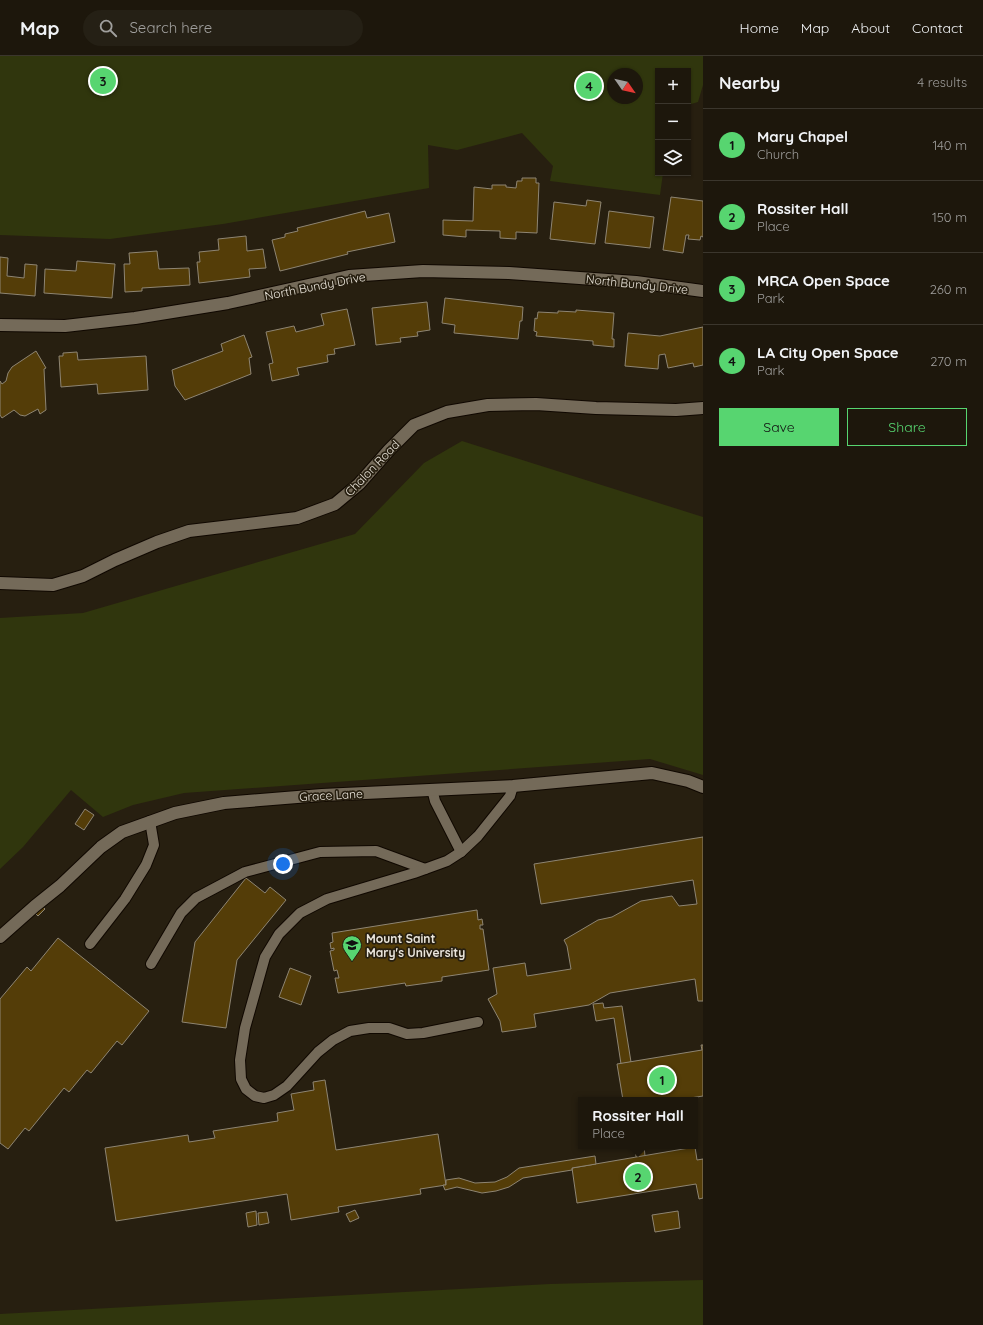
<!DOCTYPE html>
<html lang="en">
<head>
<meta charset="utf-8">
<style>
	:root { --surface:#1d170c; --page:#252015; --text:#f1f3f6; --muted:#a09f9d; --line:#3b362d; --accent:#57d570 }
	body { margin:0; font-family:Quicksand,sans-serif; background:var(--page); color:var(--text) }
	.controls { position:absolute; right:12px; top:12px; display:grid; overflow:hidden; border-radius:0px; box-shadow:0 1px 3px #0004 }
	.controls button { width:36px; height:36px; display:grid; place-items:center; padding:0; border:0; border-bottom:1px solid var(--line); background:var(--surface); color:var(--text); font:20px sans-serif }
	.compass { position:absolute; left:607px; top:12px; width:36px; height:36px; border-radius:50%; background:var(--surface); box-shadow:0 1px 3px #0004; rotate:124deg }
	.you { position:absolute; left:283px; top:808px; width:14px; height:14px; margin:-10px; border:3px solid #fff; border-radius:50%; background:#1a73e8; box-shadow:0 0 0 6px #1a73e833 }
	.badge { display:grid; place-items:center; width:26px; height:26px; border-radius:50%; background:var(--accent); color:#111; font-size:13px; font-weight:700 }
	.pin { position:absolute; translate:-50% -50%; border:2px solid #fff; box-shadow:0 1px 4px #0006 }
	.popup { position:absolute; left:578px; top:1041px; width:120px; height:52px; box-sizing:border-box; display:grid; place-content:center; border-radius:0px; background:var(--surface); filter:drop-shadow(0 1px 3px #0005); font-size:13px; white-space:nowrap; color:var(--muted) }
	.popup b { font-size:15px; color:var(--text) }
	.popup::after { content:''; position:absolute; left:50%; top:100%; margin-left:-8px; border:8px solid transparent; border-top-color:var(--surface) }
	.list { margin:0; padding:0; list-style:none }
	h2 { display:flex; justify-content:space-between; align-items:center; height:52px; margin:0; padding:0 16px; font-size:17px }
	h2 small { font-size:13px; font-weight:400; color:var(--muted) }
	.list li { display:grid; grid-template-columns:26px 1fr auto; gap:12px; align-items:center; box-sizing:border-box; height:72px; padding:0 16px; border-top:1px solid var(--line) }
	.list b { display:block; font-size:15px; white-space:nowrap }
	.list p { margin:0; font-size:13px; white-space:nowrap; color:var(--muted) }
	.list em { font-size:13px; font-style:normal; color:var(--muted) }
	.actions { display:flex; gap:8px; padding:12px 16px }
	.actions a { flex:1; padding:9px 0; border:1px solid var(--accent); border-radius:0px; text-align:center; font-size:14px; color:var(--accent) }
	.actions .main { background:var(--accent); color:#111 }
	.icon { flex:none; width:22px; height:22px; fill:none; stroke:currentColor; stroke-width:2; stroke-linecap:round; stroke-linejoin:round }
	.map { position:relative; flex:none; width:703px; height:1269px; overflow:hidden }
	header { display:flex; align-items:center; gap:24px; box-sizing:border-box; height:56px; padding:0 20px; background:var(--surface); border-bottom:1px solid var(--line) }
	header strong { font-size:19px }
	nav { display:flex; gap:22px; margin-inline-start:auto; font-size:14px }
	.search { width:280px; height:36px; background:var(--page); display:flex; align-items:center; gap:10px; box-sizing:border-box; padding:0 14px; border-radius:22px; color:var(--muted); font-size:15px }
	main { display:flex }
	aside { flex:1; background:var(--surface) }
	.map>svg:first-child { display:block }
	.green { fill:#30360d; fill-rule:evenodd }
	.building { fill:#543d08; stroke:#8e8573 }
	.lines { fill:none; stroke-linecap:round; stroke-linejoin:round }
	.lane-casing { stroke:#100800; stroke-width:12 }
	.street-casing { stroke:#100800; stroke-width:14 }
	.lane { stroke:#746a59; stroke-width:10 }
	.street { stroke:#746a59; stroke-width:12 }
	.labels { text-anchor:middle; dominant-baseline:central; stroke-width:3.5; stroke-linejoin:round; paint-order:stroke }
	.street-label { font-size:12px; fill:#ebe6dc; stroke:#271f10 }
	.poi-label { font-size:12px; font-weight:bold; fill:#ebe6dc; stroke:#271f10; text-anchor:start }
</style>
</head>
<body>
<header>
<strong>Map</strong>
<div class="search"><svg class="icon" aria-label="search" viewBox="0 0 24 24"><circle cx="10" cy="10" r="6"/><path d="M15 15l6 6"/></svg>Search here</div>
<nav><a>Home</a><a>Map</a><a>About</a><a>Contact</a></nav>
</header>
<main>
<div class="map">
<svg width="703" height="1269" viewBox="0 0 703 1269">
	<rect width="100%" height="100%" fill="#271f10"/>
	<g class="green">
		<path d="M0,0H703V29L698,46L688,49V15H658V117H663L660,139L550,125L553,110L522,77L457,94L428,89L429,132L223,168L110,183L0,179ZM613,18H637V42H613Z"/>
		<polygon points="462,385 703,461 703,719 650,703 184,737 133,749 103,761 71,734 23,791 0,813 0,562 83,557 355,478 424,407"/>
		<polygon points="703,1224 703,1269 0,1269 0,1258 550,1228"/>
	</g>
	<g class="building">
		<polygon points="522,122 536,122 536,127 539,127 537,177 516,176 516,183 500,182 500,175 466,174 466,181 443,179 443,164 473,165 474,131 492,133 492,129 506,129 506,131 516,132 517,125 522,125"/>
		<polygon points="671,141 703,145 703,181 701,180 700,184 688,183 689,179 686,179 683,197 663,194"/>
		<polygon points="587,144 601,146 595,188 550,183 554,146 586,150"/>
		<polygon points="365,155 367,162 389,157 395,186 347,196 348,198 280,215 272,184 285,181 285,178 298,175 297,172"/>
		<polygon points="609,155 654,161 650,192 605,187"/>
		<polygon points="246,180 247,195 263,193 266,212 249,213 250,221 199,227 197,206 200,206 199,196 219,194 218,183"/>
		<polygon points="157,195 159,213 189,212 190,229 142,232 142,235 125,236 124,208 130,208 129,197"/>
		<polygon points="0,201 8,202 7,220 24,222 25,208 37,209 35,240 0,237"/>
		<polygon points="77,205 115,208 112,242 44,237 45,213 76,215"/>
		<polygon points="445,242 523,251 522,265 520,265 518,283 454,277 455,269 442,267"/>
		<polygon points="427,246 430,274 417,276 418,280 400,282 401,286 376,289 372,252"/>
		<polygon points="347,253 355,289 334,293 335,298 327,299 328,306 297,312 299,319 272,325 269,308 273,307 266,276 294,270 296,276 324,269 321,258"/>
		<polygon points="576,254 614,257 612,283 614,283 614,291 593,289 593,285 536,280 537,276 534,275 535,262 537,263 538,256 558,257 558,255 576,256"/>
		<polygon points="703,271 703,309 694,311 693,307 668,312 665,298 659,299 658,313 625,310 628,277 660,280"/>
		<polygon points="244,279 252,301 249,302 251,318 185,344 175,330 172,314 223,295 221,288"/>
		<polygon points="36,295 46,312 44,313 46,354 40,358 38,353 25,360 20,359 14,354 2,362 0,359 0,325 2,328 6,325 8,317 12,311"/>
		<polygon points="77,296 78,304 146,300 148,334 98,338 97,328 61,331 59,300 63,300 63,297"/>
		<polygon points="85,753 94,759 84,774 75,768"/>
		<polygon points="703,781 703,945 698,945 695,923 610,937 589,949 534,958 536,971 502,976 500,965 488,943 497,938 493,912 525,907 527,920 571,913 567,890 564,884 598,864 612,861 641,845 672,840 679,850 697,848 693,824 541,848 534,808"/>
		<polygon points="246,822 265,837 270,831 286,844 237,904 226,972 182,966 195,886"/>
		<polygon points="40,848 45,853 38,860 33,855"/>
		<polygon points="477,854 478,864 482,863 483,869 480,869 480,873 483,873 489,914 442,921 442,925 406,930 405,927 338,937 335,922 339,922 337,914 334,915 330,895 334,894 334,892 331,893 330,887 333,886 332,877"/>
		<polygon points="58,882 149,955 122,989 117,985 91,1017 87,1014 69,1036 64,1032 29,1075 25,1072 8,1093 0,1087 0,943 27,911 31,915"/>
		<polygon points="290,912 311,920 301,949 279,941"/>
		<polygon points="603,947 604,952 622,950 631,1006 621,1008 614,962 596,965 593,948"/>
		<polygon points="701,989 703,989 703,1040 677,1044 623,1044 617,1008 702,994"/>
		<polygon points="325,1024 336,1094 438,1078 446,1129 420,1133 421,1138 338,1151 339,1156 291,1164 287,1138 116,1165 105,1092 188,1079 189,1086 215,1082 213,1075 278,1065 277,1057 294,1054 291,1038 314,1034 313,1026"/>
		<polygon points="635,1090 644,1090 645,1100 636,1101"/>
		<polygon points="695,1091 697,1104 703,1103 703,1142 699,1143 696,1128 577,1147 572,1112"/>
		<polygon points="595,1100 596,1108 572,1112 572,1114 523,1122 509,1131 496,1135 482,1137 457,1131 445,1134 443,1129 446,1129 446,1124 459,1122 475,1127 495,1126 507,1121 519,1112"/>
		<polygon points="355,1154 359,1162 350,1166 346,1158"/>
		<polygon points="256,1155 257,1169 248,1171 246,1157"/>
		<polygon points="678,1155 680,1172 655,1176 652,1159"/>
		<polygon points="267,1156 269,1167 259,1169 258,1157"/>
	</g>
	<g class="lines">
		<g class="lane-casing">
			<g id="lane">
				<polyline points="432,733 435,745 461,796"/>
				<polyline points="90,888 125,843 146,809 154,789 150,765"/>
				<polyline points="151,908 181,857 196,842 245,816 320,796 376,795 425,813"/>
				<polyline points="478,966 423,977 407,978 389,972 369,972 350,975 333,984 318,996 287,1030 274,1039 264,1042 255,1040 246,1033 241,1023 240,1004 245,972 265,901 279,878 300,857 327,843 414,817 447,805 461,796 478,780 510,740 513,730"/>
			</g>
		</g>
		<g class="street-casing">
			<g id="street">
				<polyline points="0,269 65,270 135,262 228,247 349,220 423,215 509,217 636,226 703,235"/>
				<polyline points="0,527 53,529 83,520 115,504 157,486 189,475 297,462 335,448 359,428 389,394 414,369 447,356 488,349 536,348 596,352 676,354 703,352"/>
				<polyline points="0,881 35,850 60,830 101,791 122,776 175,757 224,747 322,739 513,730 652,717 688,725 703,731"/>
			</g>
		</g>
		<use href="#lane" class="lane"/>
		<use href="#street" class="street"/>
	</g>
	<defs>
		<g id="university-pin" transform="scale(1)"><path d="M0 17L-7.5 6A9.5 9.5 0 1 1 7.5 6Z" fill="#57d570" stroke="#271f10"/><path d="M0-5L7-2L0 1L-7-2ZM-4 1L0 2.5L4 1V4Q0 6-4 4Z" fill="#111"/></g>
	</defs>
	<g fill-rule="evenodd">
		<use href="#university-pin" x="352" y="889"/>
	</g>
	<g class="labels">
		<g class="street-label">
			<text transform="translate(637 228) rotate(6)">North Bundy Drive</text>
			<text transform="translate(315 230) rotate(-11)">North Bundy Drive</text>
			<text transform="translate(372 412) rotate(-46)">Chalon Road</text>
			<text transform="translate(331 739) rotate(-3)">Grace Lane</text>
		</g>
		<g class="poi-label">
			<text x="366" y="882">Mount Saint<tspan x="366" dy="14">Mary's University</tspan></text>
		</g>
	</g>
</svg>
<div class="controls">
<button>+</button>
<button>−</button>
<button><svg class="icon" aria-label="layers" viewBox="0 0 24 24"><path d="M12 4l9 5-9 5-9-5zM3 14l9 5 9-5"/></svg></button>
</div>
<svg class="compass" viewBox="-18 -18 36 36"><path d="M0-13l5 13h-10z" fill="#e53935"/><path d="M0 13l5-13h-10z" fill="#a09f9d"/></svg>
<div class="you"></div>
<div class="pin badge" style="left:662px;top:1024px">1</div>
<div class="pin badge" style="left:638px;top:1121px">2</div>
<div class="popup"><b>Rossiter Hall</b>Place</div>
<div class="pin badge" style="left:103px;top:25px">3</div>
<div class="pin badge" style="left:589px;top:30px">4</div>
</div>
<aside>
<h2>Nearby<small>4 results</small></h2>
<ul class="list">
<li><span class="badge">1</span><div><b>Mary Chapel</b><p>Church</p></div><em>140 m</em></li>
<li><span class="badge">2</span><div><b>Rossiter Hall</b><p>Place</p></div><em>150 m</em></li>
<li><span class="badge">3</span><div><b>MRCA Open Space</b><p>Park</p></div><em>260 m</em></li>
<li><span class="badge">4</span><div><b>LA City Open Space</b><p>Park</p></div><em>270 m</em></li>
</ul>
<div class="actions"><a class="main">Save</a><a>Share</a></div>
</aside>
</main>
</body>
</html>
